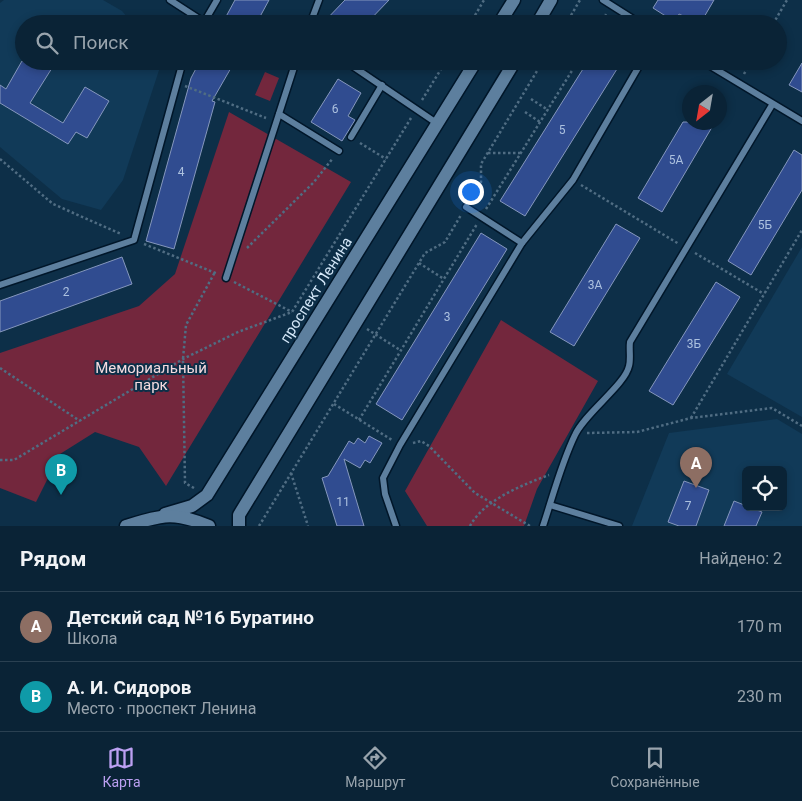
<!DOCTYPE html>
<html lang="ru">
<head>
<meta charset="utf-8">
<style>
	:root { --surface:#0a2336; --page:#182f42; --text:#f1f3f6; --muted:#99a4ad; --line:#2a4051; --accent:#bca0f2 }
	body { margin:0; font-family:Roboto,sans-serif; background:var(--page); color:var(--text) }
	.controls { position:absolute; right:15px; bottom:15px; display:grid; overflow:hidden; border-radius:8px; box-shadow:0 2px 8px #0003 }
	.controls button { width:45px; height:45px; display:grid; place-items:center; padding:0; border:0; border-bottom:1px solid var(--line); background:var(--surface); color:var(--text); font:25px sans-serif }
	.compass { position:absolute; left:682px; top:85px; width:45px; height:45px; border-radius:50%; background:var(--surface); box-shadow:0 2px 8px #0003; rotate:211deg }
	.you { position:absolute; left:470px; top:191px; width:18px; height:18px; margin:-12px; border:4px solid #fff; border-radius:50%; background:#1a73e8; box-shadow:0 0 0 8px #1a73e833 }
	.badge { display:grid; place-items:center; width:32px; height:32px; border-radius:50%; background:var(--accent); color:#fff; font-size:16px; font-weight:700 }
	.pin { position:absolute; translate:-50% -41px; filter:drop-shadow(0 1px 2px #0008) }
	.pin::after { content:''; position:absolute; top:26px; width:18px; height:15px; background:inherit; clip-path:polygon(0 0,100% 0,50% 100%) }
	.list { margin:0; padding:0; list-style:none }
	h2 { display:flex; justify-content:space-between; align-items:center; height:65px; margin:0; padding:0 20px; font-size:21px }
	h2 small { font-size:16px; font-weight:400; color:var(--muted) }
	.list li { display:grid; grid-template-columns:32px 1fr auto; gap:15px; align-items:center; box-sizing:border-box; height:70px; padding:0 20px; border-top:1px solid var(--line) }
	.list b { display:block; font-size:19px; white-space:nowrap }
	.list p { margin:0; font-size:16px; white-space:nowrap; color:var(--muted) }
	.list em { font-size:16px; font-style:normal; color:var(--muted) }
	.icon { flex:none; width:28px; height:28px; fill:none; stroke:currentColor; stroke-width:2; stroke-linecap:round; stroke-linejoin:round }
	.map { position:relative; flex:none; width:802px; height:526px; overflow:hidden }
	.search { position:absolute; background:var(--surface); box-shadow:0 2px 8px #0003; left:15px; right:15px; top:15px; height:55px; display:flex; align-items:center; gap:12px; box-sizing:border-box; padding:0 18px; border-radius:28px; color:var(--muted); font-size:19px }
	.sheet { height:205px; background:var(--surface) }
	nav { display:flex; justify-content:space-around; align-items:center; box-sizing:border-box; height:70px; border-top:1px solid var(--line); background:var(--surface); font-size:14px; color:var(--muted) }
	nav a { display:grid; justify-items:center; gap:2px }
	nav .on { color:var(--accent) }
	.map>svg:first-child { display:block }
	.built { fill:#113a58; fill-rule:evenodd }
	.green { fill:#73273d }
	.building { fill:#304c90; stroke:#8597bd }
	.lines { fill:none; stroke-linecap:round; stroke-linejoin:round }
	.service-casing { stroke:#001629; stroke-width:9 }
	.secondary-casing { stroke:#001629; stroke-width:15 }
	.path { stroke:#506d83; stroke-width:2.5; stroke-dasharray:2.5 2.5; stroke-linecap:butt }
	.service { stroke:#5d7f9e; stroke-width:6 }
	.secondary { stroke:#5d7f9e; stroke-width:12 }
	.labels { text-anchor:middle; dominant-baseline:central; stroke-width:4; stroke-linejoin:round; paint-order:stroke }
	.number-label { font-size:12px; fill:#acc1df }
	.street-label { font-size:15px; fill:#d5e8f9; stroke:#0d2f48 }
	.park-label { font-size:15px; fill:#f5dadf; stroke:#0d2f48 }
</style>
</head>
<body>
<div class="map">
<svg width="802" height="526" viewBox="0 0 802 526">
	<rect width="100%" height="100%" fill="#0d2f48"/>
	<g class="built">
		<polygon points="4,0 103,0 122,11 133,24 24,24 24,61 162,61 123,180 101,210 62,199 0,147 0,3"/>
		<polygon points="802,247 802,417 727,374"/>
		<path d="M777,419L802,434V526H632L669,433ZM746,470H783V507H746Z"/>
	</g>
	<g class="green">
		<polygon points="265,72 279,78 270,101 255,95"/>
		<polygon points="229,112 351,182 166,486 139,447 95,432 60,454 36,502 0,488 0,353 139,306 175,274"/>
		<polygon points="501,320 598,381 537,489 524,526 427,526 405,491"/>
	</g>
	<g class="building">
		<polygon points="235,0 269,0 256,24 222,24"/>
		<polygon points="345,0 389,0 366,24 322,24"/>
		<polygon points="658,0 714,0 700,24 679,14 675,22 653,8"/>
		<polygon points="22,61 41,61 52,68 30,103 63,123 85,87 109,101 87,138 76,132 68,144 0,103 0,85 6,89"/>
		<polygon points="200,61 235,61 212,101 215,102 174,249 146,241 191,78"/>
		<polygon points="588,61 622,61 525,216 500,201"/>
		<polygon points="802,63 802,92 789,85"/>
		<polygon points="338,79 361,93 348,116 355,120 342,141 311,122"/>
		<polygon points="683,122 715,122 662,212 638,198"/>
		<polygon points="794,150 802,155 802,190 751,275 728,261"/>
		<polygon points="616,224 640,238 574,346 550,332"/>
		<polygon points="481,233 507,249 402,420 376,404"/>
		<polygon points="122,257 132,284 0,332 0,301"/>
		<polygon points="716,282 740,297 673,405 649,391"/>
		<polygon points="369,436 382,443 370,463 365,460 360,468 344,459 364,526 337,526 322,478 328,476 349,441 354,444 358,438 365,443"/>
		<polygon points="684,481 709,490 696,526 679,526 668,522"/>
		<polygon points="734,501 762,512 756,526 724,526"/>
	</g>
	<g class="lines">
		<g class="service-casing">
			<g id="service">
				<polyline points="170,0 204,22"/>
				<polyline points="603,0 641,24"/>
				<polyline points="203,24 217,0"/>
				<polyline points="310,24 319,0"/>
				<polyline points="345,61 438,124"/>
				<polyline points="702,61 802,121"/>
				<polyline points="279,114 339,151"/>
				<polyline points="351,137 382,85"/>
				<polyline points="466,207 522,243"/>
				<polyline points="226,278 296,61"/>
				<polyline points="0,285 134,240 183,61"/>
				<polyline points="550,505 619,526"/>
				<polyline points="396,526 385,494 383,478 400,445 522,243 573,180 642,61"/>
				<path d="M543,526C553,496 561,464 575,435C585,413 625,385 629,366C631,359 629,350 630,342L772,105"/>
			</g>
		</g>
		<g class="secondary-casing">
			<g id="secondary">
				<polyline points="499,24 514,0"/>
				<polyline points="537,24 551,0"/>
				<polyline points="165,514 192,506 207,495 476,61"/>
				<path d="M126,526C163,515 173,511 209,526"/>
				<polyline points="239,526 239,515 515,61"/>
			</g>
		</g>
		<g class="path">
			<polyline points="470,24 484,0"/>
			<polyline points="566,24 580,0"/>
			<polyline points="601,24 606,14"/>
			<polyline points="773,24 787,0"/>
			<polyline points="744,74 751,61"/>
			<polyline points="185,86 266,118"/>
			<polyline points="531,99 548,110"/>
			<polyline points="422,100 446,61"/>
			<polyline points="525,112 540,122"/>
			<polyline points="360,143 386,159"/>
			<polyline points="488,153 521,153"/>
			<polyline points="0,159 53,204 121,234"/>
			<polyline points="581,185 679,244"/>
			<polyline points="470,200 481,182 481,164 543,61"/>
			<polyline points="486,209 578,61"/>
			<polyline points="144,244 218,274"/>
			<polyline points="247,248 314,182 333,158"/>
			<polyline points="695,253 764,294"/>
			<polyline points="419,263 444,279"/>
			<polyline points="234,282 292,312"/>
			<polyline points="367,329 400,350"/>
			<polyline points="0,368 80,421"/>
			<polyline points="334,404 392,440"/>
			<polyline points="691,418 802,230"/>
			<polyline points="359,420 477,224"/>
			<polyline points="587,433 637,432 691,418 772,408 802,426"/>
			<polyline points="413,443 421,441 429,446 475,493 530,526"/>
			<polyline points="0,460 14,460 183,359 238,332 292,312 411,118"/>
			<polyline points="291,473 308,526"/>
			<polyline points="194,488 185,483 183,359 186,325 215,272"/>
			<polyline points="259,526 425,253 445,242 461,215"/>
			<path d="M470,526C484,500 522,485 549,475"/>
		</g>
		<use href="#service" class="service"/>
		<use href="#secondary" class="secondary"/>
	</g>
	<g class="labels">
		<g class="number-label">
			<text x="335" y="109">6</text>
			<text x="562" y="130">5</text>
			<text x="676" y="160">5А</text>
			<text x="181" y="172">4</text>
			<text x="765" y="225">5Б</text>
			<text x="595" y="285">3А</text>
			<text x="66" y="292">2</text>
			<text x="447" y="317">3</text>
			<text x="694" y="344">3Б</text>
			<text x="343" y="502">11</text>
			<text x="688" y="506">7</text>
		</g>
		<g class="street-label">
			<text transform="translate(316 290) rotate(-58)">проспект Ленина</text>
		</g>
		<g class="park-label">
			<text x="151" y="368">Мемориальный<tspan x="151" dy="17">парк</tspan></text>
		</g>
	</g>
</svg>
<div class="controls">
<button><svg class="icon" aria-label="locate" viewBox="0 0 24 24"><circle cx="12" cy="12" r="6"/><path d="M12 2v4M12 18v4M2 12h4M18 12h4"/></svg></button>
</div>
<svg class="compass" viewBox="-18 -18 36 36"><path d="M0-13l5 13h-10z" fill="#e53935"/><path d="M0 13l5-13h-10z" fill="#99a4ad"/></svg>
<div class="you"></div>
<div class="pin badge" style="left:696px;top:488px;background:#8d6e63">A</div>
<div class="pin badge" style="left:61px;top:495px;background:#0f9aa8">B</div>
<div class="search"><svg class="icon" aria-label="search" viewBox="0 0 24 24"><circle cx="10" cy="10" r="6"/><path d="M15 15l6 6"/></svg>Поиск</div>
</div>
<section class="sheet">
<h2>Рядом<small>Найдено: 2</small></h2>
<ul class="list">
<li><span class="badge" style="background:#8d6e63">A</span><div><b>Детский сад №16 Буратино</b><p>Школа</p></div><em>170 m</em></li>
<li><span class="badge" style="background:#0f9aa8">B</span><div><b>А. И. Сидоров</b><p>Место · проспект Ленина</p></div><em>230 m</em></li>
</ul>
</section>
<nav>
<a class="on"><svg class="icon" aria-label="map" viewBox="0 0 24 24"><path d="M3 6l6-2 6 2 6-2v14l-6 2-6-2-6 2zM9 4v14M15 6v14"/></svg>Карта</a>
<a><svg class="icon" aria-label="directions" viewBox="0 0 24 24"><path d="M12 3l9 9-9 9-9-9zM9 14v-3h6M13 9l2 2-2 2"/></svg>Маршрут</a>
<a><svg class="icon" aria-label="saved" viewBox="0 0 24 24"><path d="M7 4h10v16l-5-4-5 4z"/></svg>Сохранённые</a>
</nav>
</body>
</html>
